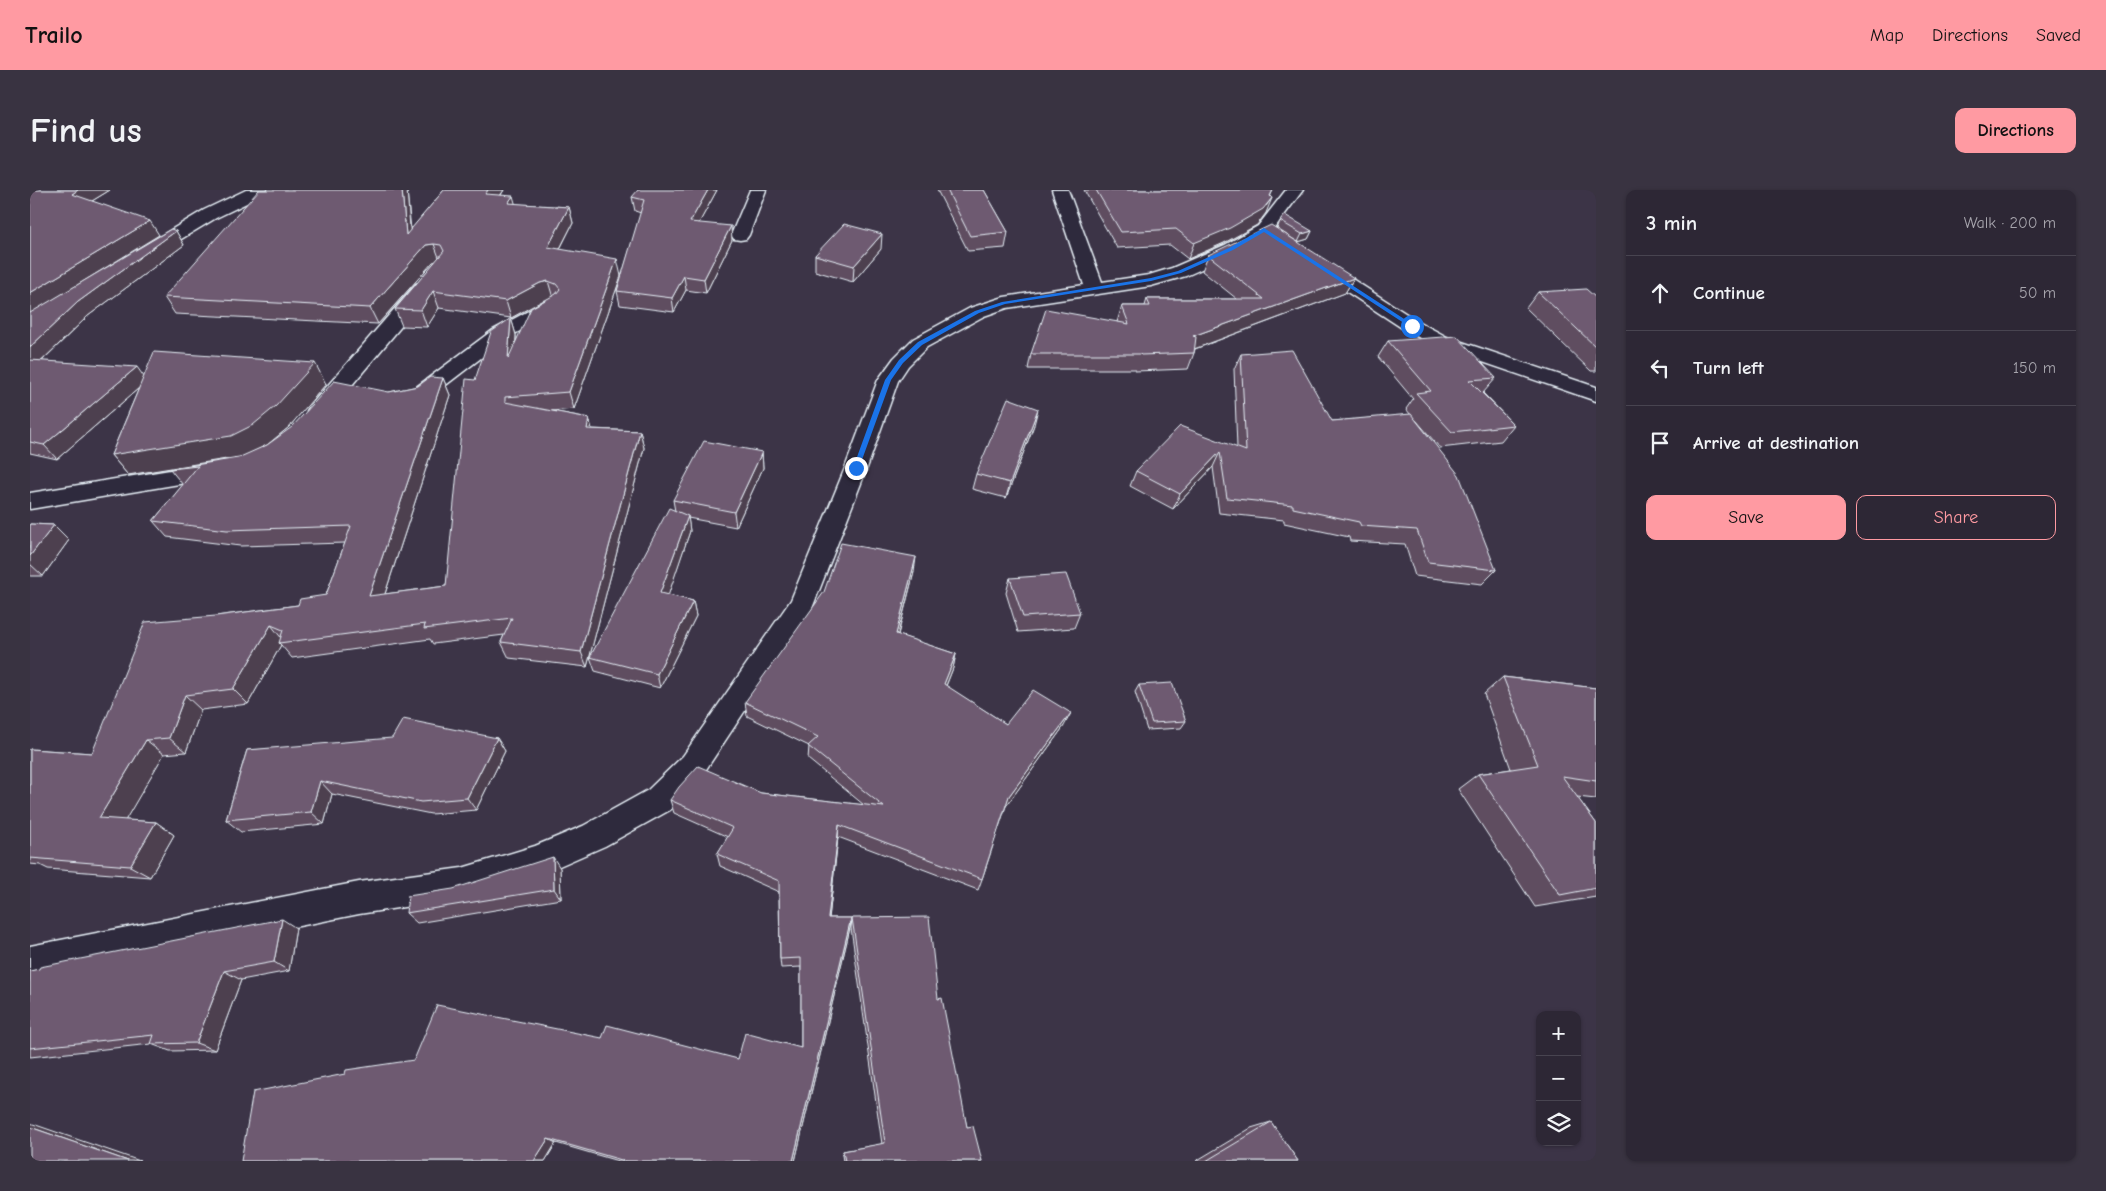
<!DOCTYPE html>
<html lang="en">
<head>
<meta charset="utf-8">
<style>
	:root { --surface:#2d2735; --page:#393341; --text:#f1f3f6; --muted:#a7a5ad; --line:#484450; --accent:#ff9aa2 }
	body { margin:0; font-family:"Comic Neue",sans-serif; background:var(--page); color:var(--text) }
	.controls { position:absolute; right:15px; bottom:15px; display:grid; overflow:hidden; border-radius:10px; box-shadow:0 1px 4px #0004 }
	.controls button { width:45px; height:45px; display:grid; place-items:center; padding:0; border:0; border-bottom:1px solid var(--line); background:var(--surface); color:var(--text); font:25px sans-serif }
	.stop { position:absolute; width:15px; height:15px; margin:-11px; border:4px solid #1a73e8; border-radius:50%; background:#fff }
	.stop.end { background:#1a73e8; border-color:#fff; box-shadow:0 1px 5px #0008 }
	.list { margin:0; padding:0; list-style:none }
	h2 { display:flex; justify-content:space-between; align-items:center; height:65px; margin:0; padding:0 20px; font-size:21px }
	h2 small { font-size:16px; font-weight:400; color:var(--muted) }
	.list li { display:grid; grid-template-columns:32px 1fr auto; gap:15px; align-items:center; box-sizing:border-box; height:75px; padding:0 20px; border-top:1px solid var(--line) }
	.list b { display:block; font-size:19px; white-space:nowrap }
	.list em { font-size:16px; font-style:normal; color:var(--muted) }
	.actions { display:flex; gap:10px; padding:15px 20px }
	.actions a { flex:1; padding:11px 0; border:1px solid var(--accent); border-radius:10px; text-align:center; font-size:18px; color:var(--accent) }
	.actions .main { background:var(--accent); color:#111 }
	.icon { flex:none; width:28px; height:28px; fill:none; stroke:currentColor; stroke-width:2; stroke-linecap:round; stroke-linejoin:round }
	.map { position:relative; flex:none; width:1566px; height:971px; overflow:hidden; border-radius:10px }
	header { display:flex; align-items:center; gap:30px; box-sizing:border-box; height:70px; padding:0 25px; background:var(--accent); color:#111 }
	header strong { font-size:24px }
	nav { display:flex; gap:28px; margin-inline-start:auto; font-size:18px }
	.intro { display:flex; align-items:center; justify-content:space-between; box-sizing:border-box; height:120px; padding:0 30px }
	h1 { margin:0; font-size:35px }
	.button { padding:12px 22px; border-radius:10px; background:var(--accent); color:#111; font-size:18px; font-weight:700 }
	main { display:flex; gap:30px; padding:0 30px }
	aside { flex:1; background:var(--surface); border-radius:10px; box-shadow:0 1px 4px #0004 }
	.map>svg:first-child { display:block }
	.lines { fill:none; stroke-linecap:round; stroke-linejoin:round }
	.street-casing { stroke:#e8f1f8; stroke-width:3 }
	.street { fill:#2f2a3d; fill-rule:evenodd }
	.wall { fill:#5f4d61; stroke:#e8f1f8 }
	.shaded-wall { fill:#4d3f4f; stroke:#e8f1f8 }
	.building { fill:#6e5a71; stroke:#e8f1f8 }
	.route { fill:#1a73e8 }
</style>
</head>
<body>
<header>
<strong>Trailo</strong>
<nav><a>Map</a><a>Directions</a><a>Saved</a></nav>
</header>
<div class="intro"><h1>Find us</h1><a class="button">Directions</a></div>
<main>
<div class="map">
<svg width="1566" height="971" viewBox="0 0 1566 971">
	<rect width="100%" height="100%" fill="#3c3447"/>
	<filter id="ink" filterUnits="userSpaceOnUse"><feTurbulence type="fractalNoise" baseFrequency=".02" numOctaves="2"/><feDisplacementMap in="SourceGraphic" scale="10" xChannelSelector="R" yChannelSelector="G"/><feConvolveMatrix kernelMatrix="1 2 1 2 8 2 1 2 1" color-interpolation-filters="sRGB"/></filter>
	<g filter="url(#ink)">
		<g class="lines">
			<g class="street-casing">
				<g id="street">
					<polygon points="216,0 237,0 235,4 186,28 123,66 117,67 111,66 108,62 111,58 174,20"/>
					<polygon points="720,0 736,0 719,45 716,49 710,50 704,49 701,45"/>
					<polygon points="1022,0 1038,0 1072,92 1119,85 1142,78 1195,55 1228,36 1256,0 1273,0 1240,44 1207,63 1156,86 1121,96 977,118 954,126 897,157 878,176 868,191 837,278 781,421 673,584 640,620 575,656 518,681 432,708 329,724 0,790 0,756 329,692 432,678 505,656 553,636 618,600 653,566 761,410 815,278 848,190 864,168 883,149 940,118 974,107 1054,95"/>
					<polygon points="1288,70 1294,71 1389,132 1417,147 1566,197 1566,211 1403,155 1375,140 1282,79 1279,75 1282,71"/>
					<polygon points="393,92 400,94 402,98 400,102 296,226 288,228 280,226 277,221 280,216 386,94"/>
					<polygon points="522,110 529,112 532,116 529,120 477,148 395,211 382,215 374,213 371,208 374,203 381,201 463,140 515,112"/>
					<polygon points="183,273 191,275 194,281 191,287 0,319 0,303"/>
				</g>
			</g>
			<use href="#street" class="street"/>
		</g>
		<g class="wall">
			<polygon points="0,0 80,0 62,11 129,45 77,77 146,41 154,55 58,126 12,171 114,187 296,194 259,237 236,256 359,202 388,196 413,188 420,205 355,404 416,396 445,190 481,128 486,145 486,151 514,110 481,128 409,118 397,137 372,136 365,119 406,71 403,72 348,134 145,124 134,107 377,0 381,40 414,0 474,0 471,5 485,14 539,17 543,33 530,59 591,86 544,219 522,221 559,228 562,239 610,241 614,258 557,477 479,468 471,452 474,445 403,454 400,449 262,468 251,455 218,514 171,520 156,562 134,564 95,630 126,632 144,645 120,687 18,679 10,675 0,674 0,559 62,563 186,426 268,415 296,405 315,353 210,356 137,347 123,331 153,295 140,279 208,268 210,267 98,285 81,265 109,198 27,269 0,263"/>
			<polygon points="687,0 669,33 702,50 676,103 656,100 644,122 590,115 587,101 611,23 605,21 602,7"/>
			<polygon points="907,0 954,0 978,42 975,58 938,61"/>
			<polygon points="1054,0 1243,0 1240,6 1236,23 1227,35 1194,53 1158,69 1140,55 1087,58"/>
			<polygon points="1250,31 1282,41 1278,49 1268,52 1247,39"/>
			<polygon points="851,59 823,92 785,81 785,65"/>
			<polygon points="1178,65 1324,88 1315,103 1165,159 1164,163 1158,179 1105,181 1105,179 998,179 1001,164 1087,132 1092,116 1115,116 1117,109 1207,109 1172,81"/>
			<polygon points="1508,102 1566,108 1566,181 1561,181 1496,118"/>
			<polygon points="1358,151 1466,188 1453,203 1484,235 1471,251 1410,258 1386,230 1466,380 1452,394 1385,386 1375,354 1320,351 1319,347 1254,333 1254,330 1189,323 1183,277 1143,319 1100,296 1106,281 1207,258 1204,179 1211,164 1302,231 1381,225 1376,219 1383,209 1348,167"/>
			<polygon points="1004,235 976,308 942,299 946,284"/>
			<polygon points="732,262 733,278 706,337 658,328 660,341 638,405 663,411 666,426 630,498 565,481 560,467 645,321 643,310"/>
			<polygon points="0,334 24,335 39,350 13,386 0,386"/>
			<polygon points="884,382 868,445 926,464 923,478 916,496 976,534 1034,536 976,616 952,689 948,700 808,647 799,728 821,728 820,738 765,971 588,971 526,953 515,971 211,971 572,848 708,869 771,858 771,777 751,778 750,769 749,702 690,676 687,664 698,647 644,623 640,610 731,603 834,615 778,569 779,556 717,526 715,512"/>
			<polygon points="980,388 1050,423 1044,438 988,442 976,403"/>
			<polygon points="1473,487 1566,498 1566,609 1547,607 1566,633 1566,707 1505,717 1428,599 1448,584 1481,579 1454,504"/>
			<polygon points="1109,495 1156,531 1151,538 1117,540 1105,502"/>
			<polygon points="467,548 475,561 446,620 401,624 302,604 294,634 211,642 196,630 217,560"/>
			<polygon points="530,678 531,709 387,733 376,723"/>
			<polygon points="822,728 908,809 937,937 952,971 813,971 812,965 813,961 852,954 821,738"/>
			<polygon points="266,738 259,781 211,790 185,860 140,861 121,854 0,867 0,781"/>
			<polygon points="1241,932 1268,971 1166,971 1221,938"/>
		</g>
		<g class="shaded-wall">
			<polygon points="48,0 80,0 52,17 42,4"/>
			<polygon points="372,0 377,0 382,62 376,45"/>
			<polygon points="458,0 474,0 460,20 455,4"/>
			<polygon points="678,0 687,0 662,46 660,32"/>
			<polygon points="1243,0 1236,16 1242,8 1236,23 1227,35 1194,53 1158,69 1164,53"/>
			<polygon points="483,6 488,23 478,13"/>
			<polygon points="539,17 543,33 522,74 518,57"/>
			<polygon points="120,31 129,45 0,124 0,103"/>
			<polygon points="701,36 702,50 676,103 674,89"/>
			<polygon points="146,41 154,55 58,126 0,182 0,157 48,112"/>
			<polygon points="1282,41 1278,49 1268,52 1272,44"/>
			<polygon points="852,44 851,59 823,92 824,76"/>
			<polygon points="404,54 410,70 403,72 348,134 340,118 396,55"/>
			<polygon points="587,69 591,86 544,219 539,202"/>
			<polygon points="654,86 656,100 644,122 642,108"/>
			<polygon points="1324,88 1315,103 1156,162 1163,146"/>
			<polygon points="518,91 523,108 514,110 481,128 476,111 510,93"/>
			<polygon points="403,101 409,118 397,137 391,120"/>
			<polygon points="481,128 486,145 484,186 478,169"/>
			<polygon points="285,173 296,194 259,237 237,255 215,266 98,285 81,265"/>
			<polygon points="107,177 117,191 27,269 14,255"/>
			<polygon points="413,188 420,205 349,422 339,406"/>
			<polygon points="1008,219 1004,235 976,308 980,293"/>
			<polygon points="559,228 563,245 557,239"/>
			<polygon points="610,241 614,258 557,477 551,462"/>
			<polygon points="732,262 733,278 706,337 704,322"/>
			<polygon points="1190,262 1183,277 1143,319 1150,304"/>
			<polygon points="658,326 660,341 634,418 630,403"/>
			<polygon points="24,335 39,350 13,386 0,374 0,366"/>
			<polygon points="886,367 884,382 864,459 866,444"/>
			<polygon points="663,411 666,426 630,498 627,484"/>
			<polygon points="241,435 253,450 249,453 251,455 218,514 203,499"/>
			<polygon points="926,464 923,478 911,508 914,494"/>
			<polygon points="155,505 171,520 156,562 139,548"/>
			<polygon points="1041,523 1034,536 974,619 979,606"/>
			<polygon points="467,548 475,561 446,620 437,608"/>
			<polygon points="116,550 134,564 89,641 69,628"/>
			<polygon points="290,591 302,604 294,634 281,622"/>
			<polygon points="126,632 144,645 120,687 100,676"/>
			<polygon points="809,635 808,647 798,738 798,728"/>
			<polygon points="523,667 530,678 531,709 524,699"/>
			<polygon points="821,728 820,738 765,971 763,971"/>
			<polygon points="252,729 266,738 259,781 244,772"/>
			<polygon points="194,781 211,790 185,860 166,853"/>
			<polygon points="0,933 110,971 98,971 0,937"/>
			<polygon points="518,949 526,953 515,971 504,971"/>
		</g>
		<g class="building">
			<polygon points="0,0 48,0 42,4 120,31 0,103"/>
			<polygon points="229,0 372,0 376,45 414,0 458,0 455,4 483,6 478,13 539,17 518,57 587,69 539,202 475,207 475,212 559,228 557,239 610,241 551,462 471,452 482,428 394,439 395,434 249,453 253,440 241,435 203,499 155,505 139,548 116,550 69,628 126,632 100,676 0,668 0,559 62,563 115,432 186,426 268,415 270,409 296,405 321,336 197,340 123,331 168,276 140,279 208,268 237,255 262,237 304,191 359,202 388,196 400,187 413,188 339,406 416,396 436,189 445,190 461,142 481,128 478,169 501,118 526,104 530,99 526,94 518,91 510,93 476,111 403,101 391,120 365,119 414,61 411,55 404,54 396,55 340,118 134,107"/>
			<polygon points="608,0 678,0 660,32 701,36 674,89 654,86 642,108 587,101 614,10 602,7"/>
			<polygon points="917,0 954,0 978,42 940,46"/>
			<polygon points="1066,0 1243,0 1240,6 1242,8 1233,19 1200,38 1164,53 1146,39 1091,42"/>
			<polygon points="1255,25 1282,41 1272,44 1250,31"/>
			<polygon points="814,34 852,44 824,76 785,65"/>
			<polygon points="1241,35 1324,88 1163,146 1166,147 1164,163 1111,165 1110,164 1001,164 1016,119 1099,134 1092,116 1120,116 1117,109 1234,109 1178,65"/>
			<polygon points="141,39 146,41 48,112 0,157 0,123"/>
			<polygon points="1556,99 1566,108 1566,157 1508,102"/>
			<polygon points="1427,146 1466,188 1439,190 1484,235 1422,242 1386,203 1401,201 1358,151"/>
			<polygon points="1262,160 1302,231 1381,224 1429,285 1466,380 1398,372 1387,340 1331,336 1329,332 1263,318 1263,315 1197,308 1190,262 1150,304 1106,281 1150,236 1216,261 1211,164"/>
			<polygon points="124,162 285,173 246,216 223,235 201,246 81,265"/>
			<polygon points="0,170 107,177 14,255 0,252"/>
			<polygon points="978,208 1008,219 980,293 946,284"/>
			<polygon points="674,251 732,262 704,322 643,310"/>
			<polygon points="639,318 658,326 630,403 663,411 627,484 560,467"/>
			<polygon points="0,334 24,335 0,366"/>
			<polygon points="811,353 886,367 866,444 926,464 914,494 976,534 1003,500 1041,523 979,606 952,689 809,635 798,728 821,728 763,971 595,971 518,949 504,971 211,971 223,902 315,884 316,880 384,870 407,815 572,848 577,835 708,869 715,843 771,858 771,768 750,769 749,691 687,664 703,638 640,610 649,597 668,576 731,603 854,617 778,556 788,547 715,512 794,402"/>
			<polygon points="1036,384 1050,423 993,427 980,388"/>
			<polygon points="1473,487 1566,498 1566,591 1532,586 1566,633 1566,698 1530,705 1448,584 1508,575"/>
			<polygon points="1142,493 1156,531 1122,533 1109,495"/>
			<polygon points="373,529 467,548 437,608 391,612 290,591 281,622 196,630 217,560 362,548"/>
			<polygon points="523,667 524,699 376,723 378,706 423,699"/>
			<polygon points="899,727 908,809 912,808 937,937 943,936 952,971 815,971 813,961 855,953 822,728"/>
			<polygon points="252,729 244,772 194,781 166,853 121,854 124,845 0,858 0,781 9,779 10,777"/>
			<polygon points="1241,932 1268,971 1176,971"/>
			<polygon points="0,937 98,971 0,971"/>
		</g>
	</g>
	<polygon class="route" points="1234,38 1385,136 1380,137 1234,42 1203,60 1151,83 1121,91 975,114 949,123 892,155 873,173 861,190 829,278 826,280 823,278 855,190 869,170 888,152 945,121 972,112 1121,88 1148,81 1199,58"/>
</svg>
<div class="controls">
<button>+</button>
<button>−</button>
<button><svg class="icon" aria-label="layers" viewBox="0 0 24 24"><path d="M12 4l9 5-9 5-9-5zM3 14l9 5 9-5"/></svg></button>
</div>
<div class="stop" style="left:1382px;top:136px"></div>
<div class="stop end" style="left:826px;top:278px"></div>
</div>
<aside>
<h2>3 min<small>Walk · 200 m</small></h2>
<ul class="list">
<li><svg class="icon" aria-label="ahead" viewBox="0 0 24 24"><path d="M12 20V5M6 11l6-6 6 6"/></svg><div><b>Continue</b></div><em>50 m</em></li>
<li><svg class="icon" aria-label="left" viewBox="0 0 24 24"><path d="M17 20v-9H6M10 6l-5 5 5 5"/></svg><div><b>Turn left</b></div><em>150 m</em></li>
<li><svg class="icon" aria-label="arrive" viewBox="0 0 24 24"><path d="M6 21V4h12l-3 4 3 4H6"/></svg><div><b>Arrive at destination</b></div></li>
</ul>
<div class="actions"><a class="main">Save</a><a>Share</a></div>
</aside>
</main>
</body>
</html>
